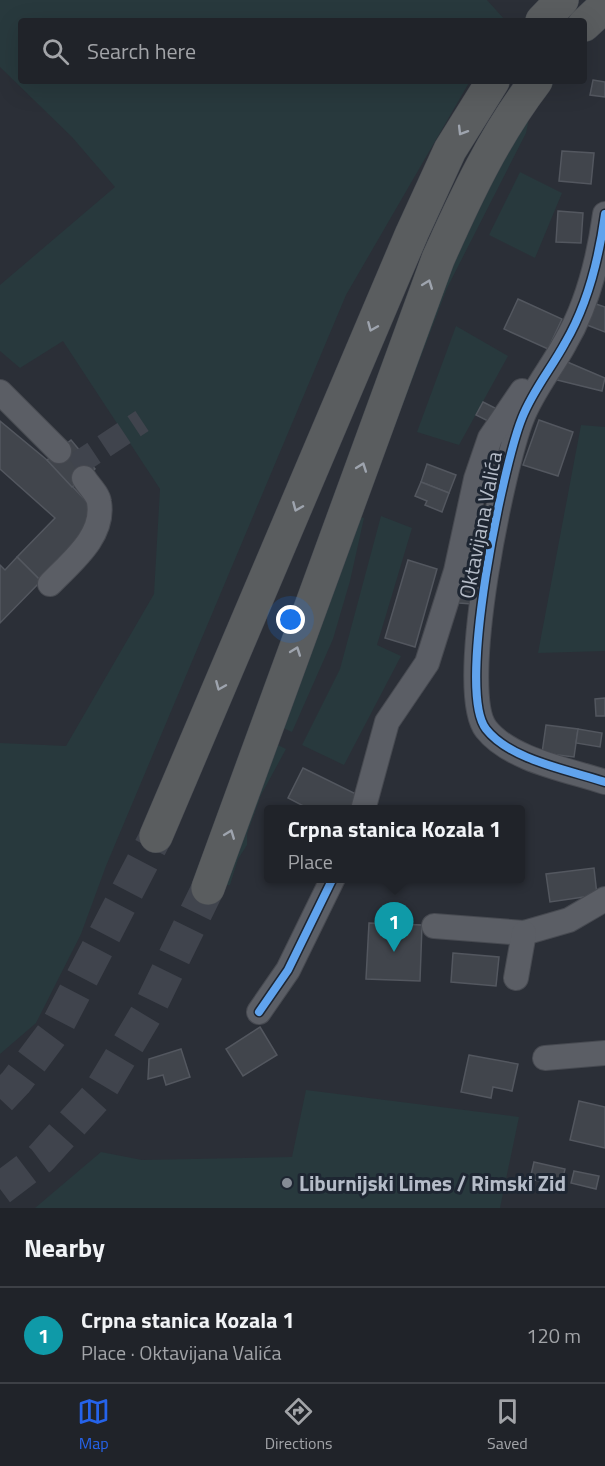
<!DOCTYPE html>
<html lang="en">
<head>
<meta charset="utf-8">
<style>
	:root { --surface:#202329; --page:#282b31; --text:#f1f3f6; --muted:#a2a4a8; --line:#3d4046; --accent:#2563eb }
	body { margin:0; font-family:"Titillium Web",sans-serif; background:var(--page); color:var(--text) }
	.you { position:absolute; left:291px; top:620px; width:21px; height:21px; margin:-15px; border:4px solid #fff; border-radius:50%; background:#1a73e8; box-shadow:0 0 0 9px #1a73e833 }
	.badge { display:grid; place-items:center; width:39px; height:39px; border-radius:50%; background:var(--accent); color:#fff; font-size:20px; font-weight:700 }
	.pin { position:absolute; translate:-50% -50px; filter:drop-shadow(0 2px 3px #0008) }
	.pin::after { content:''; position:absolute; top:32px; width:21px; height:18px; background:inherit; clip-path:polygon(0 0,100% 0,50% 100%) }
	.popup { position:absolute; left:264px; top:805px; width:261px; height:78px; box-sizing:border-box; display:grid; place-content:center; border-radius:6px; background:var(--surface); filter:drop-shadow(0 2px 4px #0005); font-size:20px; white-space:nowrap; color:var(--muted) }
	.popup b { font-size:22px; color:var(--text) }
	.popup::after { content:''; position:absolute; left:50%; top:100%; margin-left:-12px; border:12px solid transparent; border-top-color:var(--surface) }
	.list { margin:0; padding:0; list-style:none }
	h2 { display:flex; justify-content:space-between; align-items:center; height:78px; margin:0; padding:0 24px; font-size:26px }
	h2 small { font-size:20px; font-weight:400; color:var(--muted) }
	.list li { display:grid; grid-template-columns:39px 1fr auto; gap:18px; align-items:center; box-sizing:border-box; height:96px; padding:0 24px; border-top:2px solid var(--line) }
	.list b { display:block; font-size:22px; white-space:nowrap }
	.list p { margin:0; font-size:20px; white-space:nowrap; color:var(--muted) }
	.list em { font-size:20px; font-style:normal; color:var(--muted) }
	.icon { flex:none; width:33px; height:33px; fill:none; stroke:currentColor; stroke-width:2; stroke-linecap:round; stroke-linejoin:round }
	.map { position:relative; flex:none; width:605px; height:1208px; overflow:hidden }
	.search { position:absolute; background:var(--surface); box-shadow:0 6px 24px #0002; left:18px; right:18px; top:18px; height:66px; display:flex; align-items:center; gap:15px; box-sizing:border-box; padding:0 21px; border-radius:6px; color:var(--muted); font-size:22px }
	.sheet { height:174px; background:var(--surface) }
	nav { display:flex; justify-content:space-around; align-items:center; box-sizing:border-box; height:84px; border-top:2px solid var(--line); background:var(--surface); font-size:16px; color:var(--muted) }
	nav a { display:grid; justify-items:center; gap:3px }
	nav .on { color:var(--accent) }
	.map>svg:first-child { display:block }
	.green { fill:#28393d }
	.building { fill:#41454c; stroke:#53575f; stroke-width:1.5 }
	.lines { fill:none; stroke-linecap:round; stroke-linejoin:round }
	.minor-tunnel { stroke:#40444d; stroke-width:24; stroke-dasharray:24 12; stroke-linecap:butt }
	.highway-tunnel { stroke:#40444d; stroke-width:33; stroke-dasharray:33 16; stroke-linecap:butt }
	.minor-casing { stroke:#474a51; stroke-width:26 }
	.highway-casing { stroke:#484c53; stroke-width:34 }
	.minor { stroke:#5b5e65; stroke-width:24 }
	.highway { stroke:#5a5d5f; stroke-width:33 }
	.cycleway-casing { stroke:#1e2632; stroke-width:11 }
	.cycleway { stroke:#60a3ed; stroke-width:8 }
	.oneway { stroke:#9ea4ae }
	.poi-dot { fill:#858b95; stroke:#1e2632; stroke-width:2 }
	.labels { text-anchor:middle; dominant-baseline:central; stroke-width:6; stroke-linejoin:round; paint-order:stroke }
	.street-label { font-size:21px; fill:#b5bcc8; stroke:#1e2632 }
	.poi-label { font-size:21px; font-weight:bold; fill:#b5bcc8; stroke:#1e2632; text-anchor:start }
</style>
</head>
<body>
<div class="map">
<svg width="605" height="1208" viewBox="0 0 605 1208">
	<rect width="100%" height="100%" fill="#2b2f37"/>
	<g class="green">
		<polygon points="0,0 487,0 505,20 21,21 21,81 470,81 346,295 106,866 81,934 36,1023 0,1054 0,743 66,746 154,594 160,489 63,341 20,368 0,351 0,285 115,187 72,137 0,67"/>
		<polygon points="530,113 526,133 447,288 362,512 467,225"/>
		<polygon points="520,172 562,193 535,258 489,235"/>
		<polygon points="456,326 508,356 459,445 417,432"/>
		<polygon points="581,425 605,427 605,651 538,653"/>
		<polygon points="381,516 412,528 377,645 401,656 344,765 302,745 340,669"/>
		<polygon points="360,517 364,518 350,581 333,639 292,732 283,728"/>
		<polygon points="278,745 286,749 261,795 247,834 247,845 238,859 230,885 224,885"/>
		<polygon points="306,1090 519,1117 500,1208 35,1208 101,1152 142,1160 292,1157"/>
	</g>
	<g class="building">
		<polygon points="593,80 605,82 605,97 590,95"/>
		<polygon points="562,151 594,153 591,184 559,181"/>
		<polygon points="558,211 583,213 581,243 556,242"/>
		<polygon points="518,299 562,319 548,349 504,329"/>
		<polygon points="596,304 605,307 605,332 587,325"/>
		<polygon points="565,361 605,378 602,391 557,380"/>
		<polygon points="483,402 499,410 492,423 476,415"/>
		<polygon points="539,420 573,432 558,476 523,465"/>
		<polygon points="0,421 47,460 91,506 86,535 41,581 17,557 55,518 0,469"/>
		<polygon points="71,440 95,469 72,487 47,460"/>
		<polygon points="427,464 456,475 449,493 421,482"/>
		<polygon points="421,482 449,493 442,512 425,505 427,501 415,496"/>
		<polygon points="17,557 41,581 0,623 0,565 5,570"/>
		<polygon points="408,560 437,569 415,647 385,638"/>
		<polygon points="462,574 475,575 472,604 459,603"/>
		<polygon points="605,698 605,716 596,716 595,699"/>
		<polygon points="546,725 578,729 574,757 542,753"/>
		<polygon points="578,729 602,733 600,747 576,743"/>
		<polygon points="303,768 360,796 353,810 332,810 327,807 325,810 311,810 288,798"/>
		<polygon points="594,868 597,895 550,902 546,874"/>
		<polygon points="369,923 422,925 420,981 366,979"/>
		<polygon points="453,953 499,957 496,986 451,982"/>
		<polygon points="260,1027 277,1055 243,1076 226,1049"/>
		<polygon points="181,1049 190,1077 166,1085 163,1075 148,1079 149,1059"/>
		<polygon points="469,1055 518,1064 512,1091 493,1087 491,1098 461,1092"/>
		<polygon points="579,1101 605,1107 605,1148 570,1140"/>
		<polygon points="534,1162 565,1169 561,1186 530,1179"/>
		<polygon points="574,1171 599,1176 596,1189 571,1183"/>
	</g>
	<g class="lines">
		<polyline class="minor-tunnel" points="74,466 142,421"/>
		<g class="highway-tunnel">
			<polyline points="0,1099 16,1082 55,1030 156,836"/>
			<polyline points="0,1189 41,1158 97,1096 148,1011 208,888"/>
		</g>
		<g class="minor-casing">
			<g id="minor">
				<path d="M605,214C599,258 588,304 565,343C551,369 533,390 522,418C503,465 456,691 486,729C510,760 569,770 605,782"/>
				<polyline points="0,392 59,451"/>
				<path d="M50,584C71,562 105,536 99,502C98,494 88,485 84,478"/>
				<polyline points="363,810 387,722 427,663 456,571 476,479 490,438 522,391"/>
				<polyline points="434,926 524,933 569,920 605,899"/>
				<polyline points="516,978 524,933"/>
				<polyline points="259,1012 288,970 333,878"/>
				<polyline points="545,1058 605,1053"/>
			</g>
		</g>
		<g class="highway-casing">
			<g id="highway">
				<polyline points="542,21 562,0"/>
				<polyline points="584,25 598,12"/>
				<polyline points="156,836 412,233 450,150 493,81"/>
				<path d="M208,888L438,259C466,196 494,136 536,81"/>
			</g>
		</g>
		<use href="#minor" class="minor"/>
		<use href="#highway" class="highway"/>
		<g class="cycleway-casing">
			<g id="cycleway">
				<path d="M605,214C599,258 588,304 565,343C551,369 533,390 522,418C503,465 456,691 486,729C510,760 569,770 605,782"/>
				<polyline points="259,1012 288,970 333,878"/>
			</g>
		</g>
		<use href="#cycleway" class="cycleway"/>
	</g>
	<defs><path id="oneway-chevron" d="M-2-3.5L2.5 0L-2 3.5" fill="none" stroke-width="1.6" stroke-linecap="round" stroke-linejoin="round" transform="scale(1.5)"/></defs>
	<g class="oneway">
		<use href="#oneway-chevron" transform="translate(462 131) rotate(121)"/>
		<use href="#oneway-chevron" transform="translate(428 284) rotate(-69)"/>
		<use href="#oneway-chevron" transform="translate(372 327) rotate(113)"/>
		<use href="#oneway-chevron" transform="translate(362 467) rotate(-70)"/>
		<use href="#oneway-chevron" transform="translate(297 507) rotate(113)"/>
		<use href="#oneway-chevron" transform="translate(296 651) rotate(-70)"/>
		<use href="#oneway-chevron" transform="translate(220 686) rotate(113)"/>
		<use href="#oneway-chevron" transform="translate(230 834) rotate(-69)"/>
	</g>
	<circle class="poi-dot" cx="287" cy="1183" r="6"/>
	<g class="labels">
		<g class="street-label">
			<text transform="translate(480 525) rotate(-79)">Oktavijana Valića</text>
		</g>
		<g class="poi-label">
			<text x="299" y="1183">Liburnijski Limes / Rimski Zid</text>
		</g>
	</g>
</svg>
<div class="you"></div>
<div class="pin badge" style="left:394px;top:952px;background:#0f9aa8">1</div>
<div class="popup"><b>Crpna stanica Kozala 1</b>Place</div>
<div class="search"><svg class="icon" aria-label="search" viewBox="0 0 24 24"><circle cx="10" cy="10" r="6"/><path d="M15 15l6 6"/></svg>Search here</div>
</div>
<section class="sheet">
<h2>Nearby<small></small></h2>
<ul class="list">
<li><span class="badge" style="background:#0f9aa8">1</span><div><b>Crpna stanica Kozala 1</b><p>Place · Oktavijana Valića</p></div><em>120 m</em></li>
</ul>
</section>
<nav>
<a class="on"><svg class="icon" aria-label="map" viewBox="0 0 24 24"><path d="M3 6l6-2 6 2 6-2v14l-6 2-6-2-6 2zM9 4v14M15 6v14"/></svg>Map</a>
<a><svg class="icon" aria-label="directions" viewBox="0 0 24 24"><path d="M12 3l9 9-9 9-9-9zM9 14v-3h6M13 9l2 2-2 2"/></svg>Directions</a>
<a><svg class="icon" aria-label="saved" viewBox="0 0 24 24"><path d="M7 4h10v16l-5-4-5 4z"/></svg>Saved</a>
</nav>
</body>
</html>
